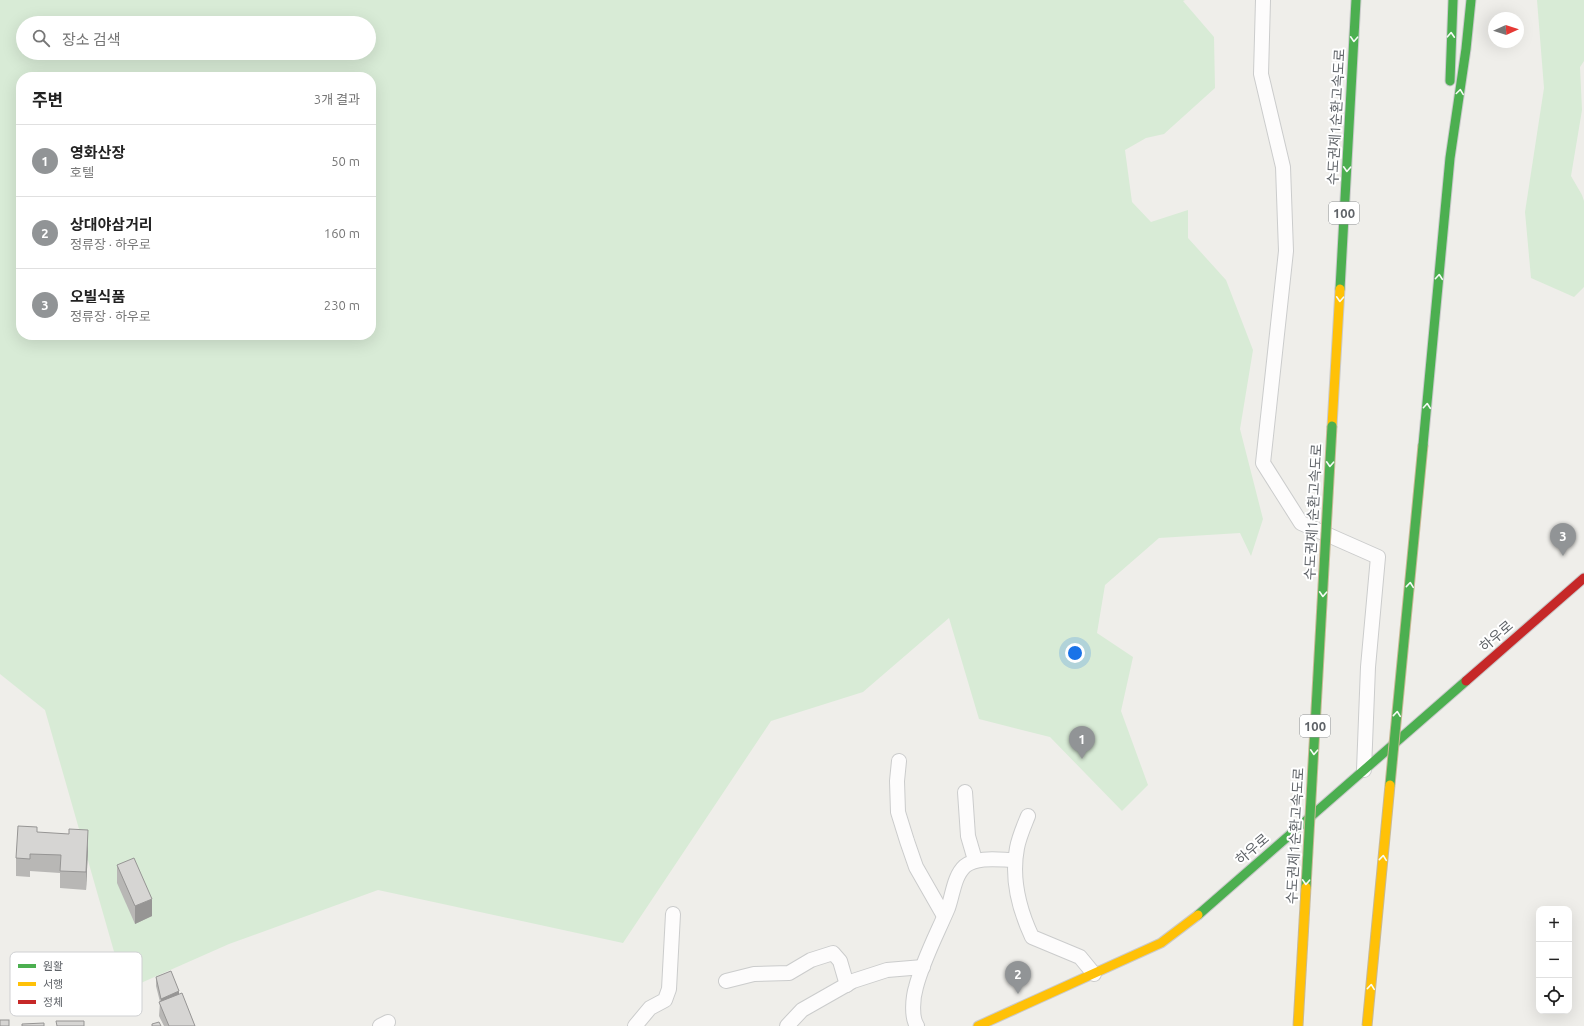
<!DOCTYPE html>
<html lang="ko">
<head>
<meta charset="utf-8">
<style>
	:root { --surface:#fff; --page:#f2f2f2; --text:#222; --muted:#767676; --line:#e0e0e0; --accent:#919496 }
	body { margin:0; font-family:Ubuntu,"Noto Sans KR",sans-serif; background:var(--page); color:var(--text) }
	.controls { position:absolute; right:12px; bottom:12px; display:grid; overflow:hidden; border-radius:8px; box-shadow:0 4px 16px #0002 }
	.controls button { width:36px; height:36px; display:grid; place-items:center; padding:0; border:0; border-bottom:1px solid var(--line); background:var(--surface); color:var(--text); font:20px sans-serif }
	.compass { position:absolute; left:1488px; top:12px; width:36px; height:36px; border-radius:50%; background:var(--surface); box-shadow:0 4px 16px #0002; rotate:87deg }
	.you { position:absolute; left:1075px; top:653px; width:14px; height:14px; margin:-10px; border:3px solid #fff; border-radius:50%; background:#1a73e8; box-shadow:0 0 0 6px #1a73e833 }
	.badge { display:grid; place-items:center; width:26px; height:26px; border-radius:50%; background:var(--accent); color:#fff; font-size:13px; font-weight:700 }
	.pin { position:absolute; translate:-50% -33px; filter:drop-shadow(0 1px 2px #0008) }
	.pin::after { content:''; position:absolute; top:21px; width:14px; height:12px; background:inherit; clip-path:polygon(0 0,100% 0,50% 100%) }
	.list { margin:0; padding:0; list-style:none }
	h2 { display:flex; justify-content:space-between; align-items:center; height:52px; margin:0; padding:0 16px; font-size:17px }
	h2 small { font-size:13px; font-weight:400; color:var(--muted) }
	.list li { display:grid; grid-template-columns:26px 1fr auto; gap:12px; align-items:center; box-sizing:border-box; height:72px; padding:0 16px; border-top:1px solid var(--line) }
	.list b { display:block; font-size:15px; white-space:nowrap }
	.list p { margin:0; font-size:13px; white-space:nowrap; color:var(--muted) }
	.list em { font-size:13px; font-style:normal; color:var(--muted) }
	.icon { flex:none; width:22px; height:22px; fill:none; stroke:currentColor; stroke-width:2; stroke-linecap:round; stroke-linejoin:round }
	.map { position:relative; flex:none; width:1584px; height:1026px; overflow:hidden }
	.search { position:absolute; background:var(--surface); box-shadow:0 4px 16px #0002; left:16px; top:16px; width:360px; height:44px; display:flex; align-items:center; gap:10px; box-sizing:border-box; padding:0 14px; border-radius:22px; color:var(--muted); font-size:15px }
	.panel { position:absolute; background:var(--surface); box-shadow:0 4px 16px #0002; left:16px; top:72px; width:360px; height:268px; border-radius:16px }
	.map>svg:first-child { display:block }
	.green { fill:#d8ebd6; fill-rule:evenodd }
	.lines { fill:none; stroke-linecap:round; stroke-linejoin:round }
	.street-casing { stroke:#cbcccc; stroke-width:16 }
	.fast-casing { stroke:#cacacb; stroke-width:11 }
	.slow-casing { stroke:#cacacb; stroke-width:11 }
	.jam-casing { stroke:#cacacb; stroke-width:11 }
	.street { stroke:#fdfcfc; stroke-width:14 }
	.fast { stroke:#4caf50; stroke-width:9 }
	.slow { stroke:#ffc107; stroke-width:9 }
	.jam { stroke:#c62828; stroke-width:9 }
	.fast-bridge-casing { stroke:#c8b996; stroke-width:11; stroke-linecap:butt }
	.slow-bridge-casing { stroke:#c8b996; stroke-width:11; stroke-linecap:butt }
	.fast-bridge { stroke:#4caf50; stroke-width:9 }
	.slow-bridge { stroke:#ffc107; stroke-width:9 }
	.wall { fill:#b8b7b5 }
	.shaded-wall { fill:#969594 }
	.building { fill:#d6d5d3; stroke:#969594 }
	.oneway { stroke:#f6fbf6 }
	.labels { text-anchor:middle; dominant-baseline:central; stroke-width:4; stroke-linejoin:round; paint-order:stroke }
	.shield { fill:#fff; stroke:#8f9295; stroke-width:1 }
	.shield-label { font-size:13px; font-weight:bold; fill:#5f6368 }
	.street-label { font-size:14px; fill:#5f6368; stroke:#fff }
	.key { fill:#fff; stroke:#cfd0d2; stroke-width:1 }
	.key-label { font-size:11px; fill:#5f6368 }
</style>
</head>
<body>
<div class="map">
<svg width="1584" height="1026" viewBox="0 0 1584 1026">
	<rect width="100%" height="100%" fill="#efeeea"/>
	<g class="green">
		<path d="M0,0H1185L1183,1L1214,37L1215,88L1164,134L1146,138L1125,150L1132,202L1151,222L1188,210V238L1226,280L1253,350L1240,429L1263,519L1251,556L1240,533L1159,538L1105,585L1097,633L1133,657L1121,711L1148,785L1122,811L1050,737L979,719L949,618L863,692L771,721L623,943L378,890L229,944L125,990L45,710L0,674ZM23,23H369V53H23ZM21,77H371V335H21Z"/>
		<polygon points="1537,0 1584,0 1584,61 1580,67 1582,110 1571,176 1582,195 1584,201 1584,287 1574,297 1531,278 1525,212 1544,88"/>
	</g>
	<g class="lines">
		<g class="street-casing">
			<g id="street">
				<polyline points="1263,0 1261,74 1283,167 1286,251 1263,463 1301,523 1378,557 1368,667 1364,770"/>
				<polyline points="899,761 897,781 898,812 907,841 916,867 944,916"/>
				<polyline points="965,792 968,836 975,860"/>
				<path d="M1028,816C1024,826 1019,837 1017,848C1011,879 1019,909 1032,937L1080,957L1094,974"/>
				<polyline points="726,981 754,974 789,973 811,960 833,953 840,961 847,985"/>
				<polyline points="380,1026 388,1022"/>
				<polyline points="635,1026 650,1008 665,1000 669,989 673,914"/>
				<polyline points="787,1026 802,1010 853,981 887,970 923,967"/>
				<path d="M917,1026C911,1017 913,997 916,987C923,960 937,934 948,908C953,894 954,876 965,866C978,856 1000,860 1015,860"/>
			</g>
		</g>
		<g class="fast-casing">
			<g id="fast">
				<polyline points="1450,81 1453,0"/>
				<polyline points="1340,289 1356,0"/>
				<polyline points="1423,445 1450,158 1466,49 1471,0"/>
				<polyline points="1198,915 1466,681"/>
			</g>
		</g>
		<g class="slow-casing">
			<g id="slow">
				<polyline points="1332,426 1340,289"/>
				<polyline points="978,1026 1161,943 1198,915"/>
			</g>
		</g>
		<g class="jam-casing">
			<polyline id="jam" points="1466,681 1584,578"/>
		</g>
		<use href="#street" class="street"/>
		<use href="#fast" class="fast"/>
		<use href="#slow" class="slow"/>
		<use href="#jam" class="jam"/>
		<g class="fast-bridge-casing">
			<g id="fast-bridge">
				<polyline points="1390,785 1423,445"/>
				<polyline points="1306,887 1332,426"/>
			</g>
		</g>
		<g class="slow-bridge-casing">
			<g id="slow-bridge">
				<polyline points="1298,1026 1306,887"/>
				<polyline points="1367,1026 1390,785"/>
			</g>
		</g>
		<use href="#fast-bridge" class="fast-bridge"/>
		<use href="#slow-bridge" class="slow-bridge"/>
	</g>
	<g class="wall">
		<polygon points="37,832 88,848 86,890 60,888 60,873 30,871 30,877 16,876 16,858"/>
		<polygon points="117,865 152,916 135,924 117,883"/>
		<polygon points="156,977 179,994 195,1026 164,1026 159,1016 160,1002 156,986"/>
	</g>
	<g class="shaded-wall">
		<polygon points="88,830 88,848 86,890 86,872"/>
		<polygon points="152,899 152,916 135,924 135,906"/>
		<polygon points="179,991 179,1000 161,1006 161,999"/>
	</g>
	<g class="building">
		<polygon points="18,826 37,827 37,832 69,834 69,829 88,830 86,872 60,871 61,855 30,854 30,859 16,858"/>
		<polygon points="134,858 152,899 135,906 117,865"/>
		<polygon points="171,971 179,991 161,999 156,977"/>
		<polygon points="182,993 195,1026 169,1026 159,1002"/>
		<rect x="0" y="1020" width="9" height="6"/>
		<polygon points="56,1021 84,1021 84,1026 57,1026"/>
		<polygon points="159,1022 161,1026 152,1026 152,1024"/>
		<polygon points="44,1023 44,1026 22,1026 22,1024"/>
	</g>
	<defs><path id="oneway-chevron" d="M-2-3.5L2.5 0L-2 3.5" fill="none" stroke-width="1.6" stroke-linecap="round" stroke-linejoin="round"/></defs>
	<g class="oneway">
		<use href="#oneway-chevron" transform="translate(1451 35) rotate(-87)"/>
		<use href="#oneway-chevron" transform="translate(1354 39) rotate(93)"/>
		<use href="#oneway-chevron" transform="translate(1460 92) rotate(-82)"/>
		<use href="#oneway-chevron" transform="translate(1347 169) rotate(93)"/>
		<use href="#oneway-chevron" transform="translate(1439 277) rotate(-85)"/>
		<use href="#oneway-chevron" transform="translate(1340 299) rotate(93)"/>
		<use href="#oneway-chevron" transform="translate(1427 406) rotate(-85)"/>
		<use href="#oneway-chevron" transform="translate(1330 464) rotate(93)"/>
		<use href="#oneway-chevron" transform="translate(1410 585) rotate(-84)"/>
		<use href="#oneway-chevron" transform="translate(1323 594) rotate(93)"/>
		<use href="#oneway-chevron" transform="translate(1397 714) rotate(-84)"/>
		<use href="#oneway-chevron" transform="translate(1314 752) rotate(93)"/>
		<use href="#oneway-chevron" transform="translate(1383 858) rotate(-84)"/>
		<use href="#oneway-chevron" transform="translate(1306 882) rotate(93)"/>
		<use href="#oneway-chevron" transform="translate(1371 987) rotate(-84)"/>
	</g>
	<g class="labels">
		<g class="shield">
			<rect x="1329" y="202" width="30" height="22" rx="3"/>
			<rect x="1300" y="715" width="30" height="22" rx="3"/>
		</g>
		<g class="shield-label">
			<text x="1344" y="213">100</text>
			<text x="1315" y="726">100</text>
		</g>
		<g class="street-label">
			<text transform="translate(1336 117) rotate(-87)">수도권제1순환고속도로</text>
			<text transform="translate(1313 512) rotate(-87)">수도권제1순환고속도로</text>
			<text transform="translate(1496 636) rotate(-41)">하우로</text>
			<text transform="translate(1295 836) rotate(-87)">수도권제1순환고속도로</text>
			<text transform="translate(1252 849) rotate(-41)">하우로</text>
		</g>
	</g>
	<rect x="10" y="952" width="132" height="64" rx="6" class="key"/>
	<rect x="18" y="964" width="18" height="4" fill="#4caf50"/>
	<rect x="18" y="982" width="18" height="4" fill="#ffc107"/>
	<rect x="18" y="1000" width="18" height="4" fill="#c62828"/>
	<g class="key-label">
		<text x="43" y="970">원활</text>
		<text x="43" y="988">서행</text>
		<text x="43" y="1006">정체</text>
	</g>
</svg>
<div class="controls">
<button>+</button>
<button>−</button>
<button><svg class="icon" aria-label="locate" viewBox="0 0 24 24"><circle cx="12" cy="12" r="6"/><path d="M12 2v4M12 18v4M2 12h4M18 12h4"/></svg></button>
</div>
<svg class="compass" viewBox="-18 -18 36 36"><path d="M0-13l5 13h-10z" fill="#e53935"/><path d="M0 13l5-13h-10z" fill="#767676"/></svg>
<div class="you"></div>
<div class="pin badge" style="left:1082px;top:759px">1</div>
<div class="pin badge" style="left:1018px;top:994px">2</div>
<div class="pin badge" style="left:1563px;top:556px">3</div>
<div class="search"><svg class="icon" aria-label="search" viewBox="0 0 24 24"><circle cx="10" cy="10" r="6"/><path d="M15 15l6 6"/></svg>장소 검색</div>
<section class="panel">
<h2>주변<small>3개 결과</small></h2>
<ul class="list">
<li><span class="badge">1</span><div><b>영화산장</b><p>호텔</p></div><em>50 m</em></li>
<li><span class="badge">2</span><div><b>상대야삼거리</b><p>정류장 · 하우로</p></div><em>160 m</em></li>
<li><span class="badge">3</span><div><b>오빌식품</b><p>정류장 · 하우로</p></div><em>230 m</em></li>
</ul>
</section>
</div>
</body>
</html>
